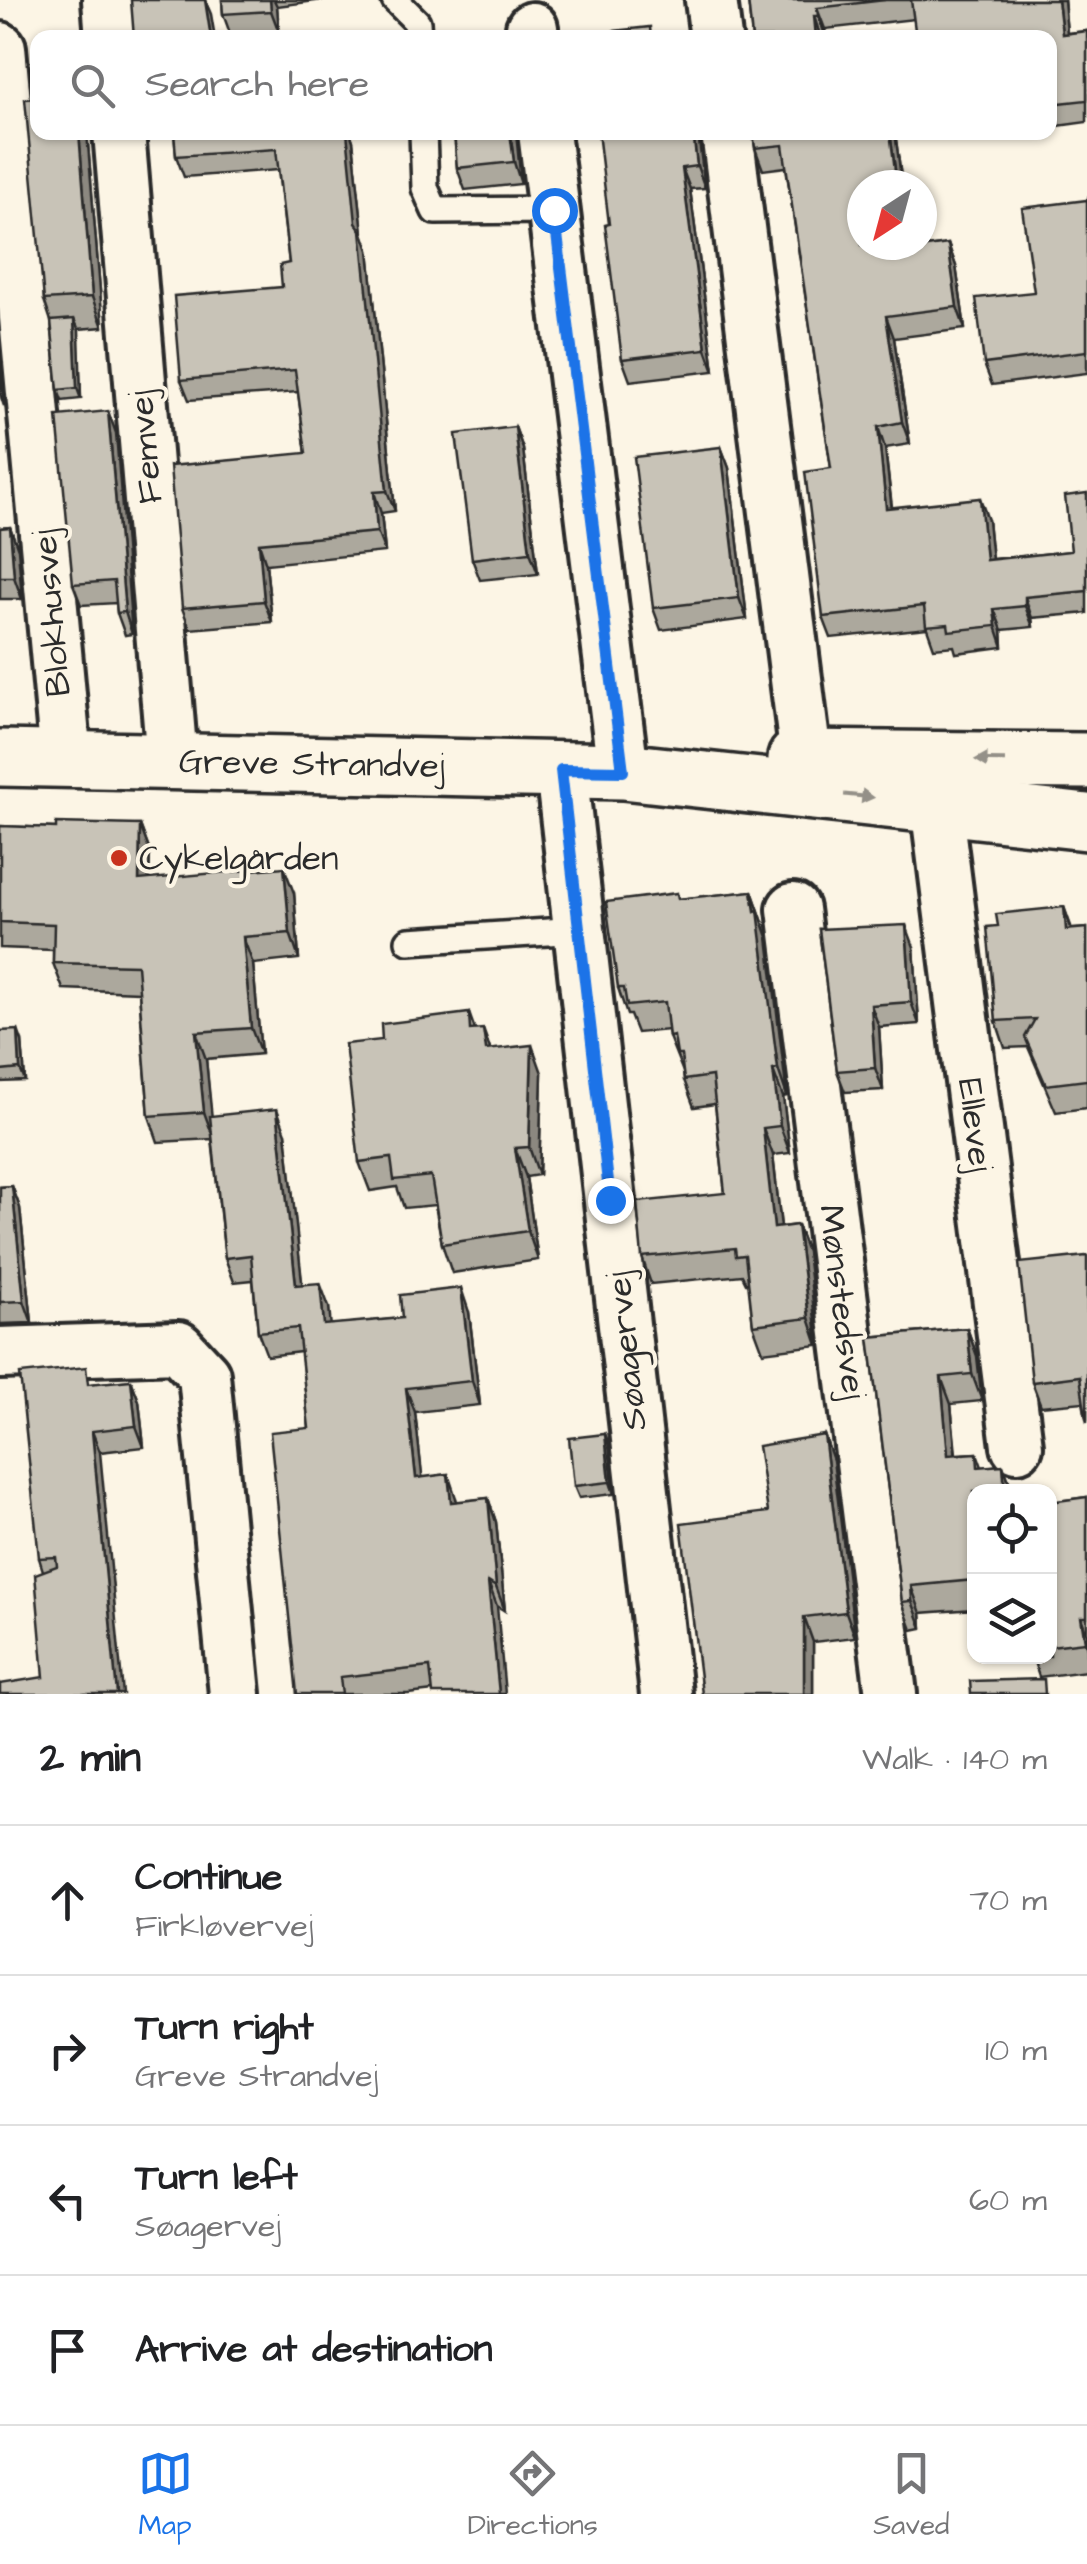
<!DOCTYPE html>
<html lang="en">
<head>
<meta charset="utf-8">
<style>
	:root { --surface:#fff; --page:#f6f6f6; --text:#202124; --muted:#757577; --line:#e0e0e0; --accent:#1a73e8 }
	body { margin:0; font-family:"Architects Daughter",sans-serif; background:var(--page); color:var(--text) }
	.controls { position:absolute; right:30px; bottom:30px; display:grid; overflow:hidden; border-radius:20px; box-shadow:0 2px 8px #0004 }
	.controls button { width:90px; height:90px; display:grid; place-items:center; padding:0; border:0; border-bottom:2px solid var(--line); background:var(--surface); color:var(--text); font:50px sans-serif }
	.compass { position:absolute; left:847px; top:170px; width:90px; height:90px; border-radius:50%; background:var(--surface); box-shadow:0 2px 8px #0004; rotate:216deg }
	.stop { position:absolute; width:30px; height:30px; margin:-22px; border:8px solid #1a73e8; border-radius:50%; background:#fff }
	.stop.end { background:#1a73e8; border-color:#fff; box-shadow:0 2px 10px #0008 }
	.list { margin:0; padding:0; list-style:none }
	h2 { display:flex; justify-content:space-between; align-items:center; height:130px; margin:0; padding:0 40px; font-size:42px }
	h2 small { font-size:32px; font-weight:400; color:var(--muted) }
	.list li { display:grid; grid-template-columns:65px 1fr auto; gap:30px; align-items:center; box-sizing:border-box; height:150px; padding:0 40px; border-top:2px solid var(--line) }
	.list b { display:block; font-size:38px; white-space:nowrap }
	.list p { margin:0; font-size:32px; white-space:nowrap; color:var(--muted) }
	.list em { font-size:32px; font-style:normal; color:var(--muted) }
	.icon { flex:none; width:55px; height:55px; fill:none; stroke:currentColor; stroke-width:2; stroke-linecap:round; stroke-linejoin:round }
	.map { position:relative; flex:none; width:1087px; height:1694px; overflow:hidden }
	.search { position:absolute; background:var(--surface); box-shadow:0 2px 8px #0004; left:30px; right:30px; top:30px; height:110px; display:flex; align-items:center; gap:25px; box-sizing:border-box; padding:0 35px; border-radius:20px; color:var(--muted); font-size:38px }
	.sheet { height:730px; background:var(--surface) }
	nav { display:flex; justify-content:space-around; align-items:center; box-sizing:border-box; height:140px; border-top:2px solid var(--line); background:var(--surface); font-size:28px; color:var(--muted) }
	nav a { display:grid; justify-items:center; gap:5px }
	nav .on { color:var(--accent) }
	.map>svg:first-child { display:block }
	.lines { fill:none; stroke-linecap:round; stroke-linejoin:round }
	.service-casing { stroke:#2b2b2b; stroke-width:32 }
	.minor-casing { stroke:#2b2b2b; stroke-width:58 }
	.secondary-casing { stroke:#2b2b2b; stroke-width:62 }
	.service { stroke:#fcf5e5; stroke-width:25 }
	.minor { stroke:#fcf5e5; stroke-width:50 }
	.secondary { stroke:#fcf5e5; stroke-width:55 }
	.wall { fill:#aca89d; stroke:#2b2b2b; stroke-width:2.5 }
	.shaded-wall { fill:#8c8880; stroke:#2b2b2b; stroke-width:2.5 }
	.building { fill:#c8c3b7; stroke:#2b2b2b; stroke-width:2.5 }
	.oneway { fill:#949088 }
	.route { stroke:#1a73e8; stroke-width:12 }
	.poi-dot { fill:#c8321e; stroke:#fcf5e5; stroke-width:4 }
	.labels { text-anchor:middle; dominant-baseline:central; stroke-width:8; stroke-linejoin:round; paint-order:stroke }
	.street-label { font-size:35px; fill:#2b2b2b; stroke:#fcf5e5 }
	.poi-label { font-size:35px; fill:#2b2b2b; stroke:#fcf5e5; text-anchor:start }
</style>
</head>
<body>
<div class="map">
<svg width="1087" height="1694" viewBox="0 0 1087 1694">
	<rect width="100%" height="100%" fill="#fcf5e5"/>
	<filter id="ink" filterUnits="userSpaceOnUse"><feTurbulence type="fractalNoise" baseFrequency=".01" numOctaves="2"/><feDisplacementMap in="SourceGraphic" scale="20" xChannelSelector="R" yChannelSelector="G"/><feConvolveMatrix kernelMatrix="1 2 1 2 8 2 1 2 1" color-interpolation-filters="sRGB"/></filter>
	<g filter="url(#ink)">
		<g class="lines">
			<g class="service-casing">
				<g id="service">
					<polyline points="395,0 417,22 418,38"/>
					<polyline points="423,132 425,188 435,211 554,210"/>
					<polyline points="409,941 580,930"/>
				</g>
			</g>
			<g class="minor-casing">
				<g id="minor">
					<polyline points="108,0 111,38"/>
					<polyline points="711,0 716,38"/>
					<polyline points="532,28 533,38"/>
					<polyline points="0,48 66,759"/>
					<polyline points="119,132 172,761"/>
					<polyline points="544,132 623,771"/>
					<polyline points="727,132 806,758"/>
					<polyline points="561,770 666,1694"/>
					<polyline points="936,804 1017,1446"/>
					<polyline points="793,909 891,1694"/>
					<polyline points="0,1353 178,1347 204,1375 235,1694"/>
				</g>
			</g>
			<g class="secondary-casing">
				<g id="secondary">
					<polyline points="0,758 623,771 1087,822"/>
					<polyline points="796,758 1087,761"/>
				</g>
			</g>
			<use href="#service" class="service"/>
			<use href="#minor" class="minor"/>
			<use href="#secondary" class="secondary"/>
		</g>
		<g class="wall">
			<polygon points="222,0 323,0 277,6 279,32 231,36 223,14"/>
			<polygon points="748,0 1064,0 1067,33 1087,31 1087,122 1050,127 1050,38 914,19 825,29 825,38 752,38"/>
			<polygon points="38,132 87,132 103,327 78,329 81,399 62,401 58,390 51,321 44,300"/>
			<polygon points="174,132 350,132 353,141 363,234 369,250 395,511 381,513 385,552 266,564 272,622 190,629 182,608 306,453 298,392 189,400 181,380 282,287 289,263 278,170 184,177 176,156"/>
			<polygon points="454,132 516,132 521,184 465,190 457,168"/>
			<polygon points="753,132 895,132 902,185 862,245 909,245 910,249 948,244 956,266 965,329 894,338 910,444 885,448 892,507 988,520 992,559 1071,551 1087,493 1087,613 1032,618 1033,627 1002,630 1003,647 956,653 954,646 934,648 927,628 831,638 823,617 831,468 786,167 763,170 755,148"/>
			<polygon points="699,141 705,188 690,189 714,371 630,381 622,359 609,224"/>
			<polygon points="1087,200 1087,373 992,385 984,364 1034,292"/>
			<polygon points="515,427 523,449 538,574 480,580 472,559"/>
			<polygon points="116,433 132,634 125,635 117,613 116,603 81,605 73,584"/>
			<polygon points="721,447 729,468 747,619 661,630 653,608"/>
			<polygon points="10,527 18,549 22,599 0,599 0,528"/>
			<polygon points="140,825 150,852 149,879 294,893 299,959 253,964 261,1054 206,1059 211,1116 286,1133 302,1285 329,1307 330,1325 469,1312 480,1405 415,1412 422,1477 456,1498 457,1502 488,1498 496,1522 505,1611 497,1606 433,1691 408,1694 297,1694 309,1428 301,1352 267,1356 258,1332 253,1280 234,1282 225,1258 212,1139 158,1142 149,1116 139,992 63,989 53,963 53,950 0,948 0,826 56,828"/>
			<polygon points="752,891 768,937 787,1096 783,1097 790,1153 773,1155 781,1227 797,1225 807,1252 818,1345 763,1352 753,1325 749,1283 746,1283 742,1275 651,1284 642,1257 725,1193 715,1104 694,1107 684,1080 683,1072 669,1037 668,1030 637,1033 630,1015 627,1015 618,988 679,899"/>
			<polygon points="1064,907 1072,929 1087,928 1087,1108 1056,1112 1028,1047 1005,1048 996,1021 998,926"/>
			<polygon points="819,929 914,947 919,1024 879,1027 883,1090 845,1092 837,1071"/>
			<polygon points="469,1013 475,1030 490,1049 542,1073 539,1175 526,1177 538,1260 452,1273 442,1244 435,1205 404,1208 397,1187 370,1191 359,1162 382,1040"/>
			<polygon points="0,1031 22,1041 25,1081 0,1082"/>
			<polygon points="12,1186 20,1208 32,1323 0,1324 0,1187"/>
			<polygon points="1087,1256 1087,1423 1083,1402 1041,1406 1032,1382"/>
			<polygon points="967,1328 977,1356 982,1401 951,1404 956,1454 977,1453 982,1467 1003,1465 1013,1492 974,1492 974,1609 921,1613 922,1628 912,1630 902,1602 869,1337"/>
			<polygon points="131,1380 139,1401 144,1447 100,1452 44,1677 43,1571 39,1558 92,1384"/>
			<polygon points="605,1434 609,1445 614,1494 579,1498 574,1486"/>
			<polygon points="824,1435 833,1460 855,1637 813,1642 813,1694 768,1512"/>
			<polygon points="1087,1497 1087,1671 1039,1677 1032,1656 1050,1656 1050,1502"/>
		</g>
		<g class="shaded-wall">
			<polygon points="205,0 211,14 215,38 211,38"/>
			<polygon points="270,0 274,0 277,6 279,32 271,11"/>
			<polygon points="1058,0 1064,0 1069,56 1062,34"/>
			<polygon points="817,8 825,29 826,37 818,16"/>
			<polygon points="814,16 821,38 816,38"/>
			<polygon points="79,132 87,132 103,327 92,297"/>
			<polygon points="345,132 350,132 353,141 363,233 369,250 395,511 387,491"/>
			<polygon points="510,132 516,132 521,184 514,162"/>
			<polygon points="693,132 696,132 699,141 705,188 697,166"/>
			<polygon points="890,132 895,132 902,185 897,185"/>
			<polygon points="682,168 690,189 714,371 706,349"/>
			<polygon points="948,244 956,266 965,329 957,307"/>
			<polygon points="886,316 894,338 910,444 902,422"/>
			<polygon points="74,319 79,330 81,399 77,388"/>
			<polygon points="0,359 4,406 0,394"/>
			<polygon points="108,411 116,433 132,634 125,612"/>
			<polygon points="515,427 523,449 538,574 530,552"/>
			<polygon points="878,427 885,448 894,529 886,508"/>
			<polygon points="721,447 729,468 747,619 739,598"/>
			<polygon points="374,492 381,513 385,552 377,532"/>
			<polygon points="980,498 988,520 994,581 986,560"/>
			<polygon points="10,527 18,549 22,599 14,577"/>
			<polygon points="259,543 266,564 272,622 264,601"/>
			<polygon points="1025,597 1032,618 1033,627 1025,606"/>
			<polygon points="994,609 1002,630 1003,647 996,626"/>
			<polygon points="140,825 150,852 148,907 139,880"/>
			<polygon points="284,867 294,893 299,959 290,933"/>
			<polygon points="752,891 768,937 787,1096 778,1069"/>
			<polygon points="1064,907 1073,934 1066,930"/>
			<polygon points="906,925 914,947 919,1024 911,1002"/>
			<polygon points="243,937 253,964 261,1054 251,1028"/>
			<polygon points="871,1005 879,1027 883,1090 875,1068"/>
			<polygon points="483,1029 493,1057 486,1050"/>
			<polygon points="18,1030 22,1041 25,1081 20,1069"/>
			<polygon points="196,1032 206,1059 214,1139 204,1112"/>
			<polygon points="532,1045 542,1073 539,1175 529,1147"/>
			<polygon points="773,1070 783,1097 790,1153 780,1126"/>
			<polygon points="277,1109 286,1133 305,1309 296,1285"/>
			<polygon points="763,1128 773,1155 784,1255 774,1228"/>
			<polygon points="515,1148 526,1177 538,1260 528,1231"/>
			<polygon points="12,1186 20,1208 32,1323 24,1301"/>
			<polygon points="797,1225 807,1252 818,1345 809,1318"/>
			<polygon points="320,1283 329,1307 333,1349 324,1325"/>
			<polygon points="461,1288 469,1312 480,1405 472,1381"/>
			<polygon points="967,1328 977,1356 982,1401 972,1374"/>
			<polygon points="941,1377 951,1404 958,1483 948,1455"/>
			<polygon points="131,1380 139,1401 144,1447 136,1426"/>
			<polygon points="406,1388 415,1412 425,1501 416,1478"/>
			<polygon points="92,1431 100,1452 123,1694 117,1694"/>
			<polygon points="605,1434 609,1445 614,1494 610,1482"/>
			<polygon points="824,1435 833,1460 855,1637 846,1612"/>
			<polygon points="1003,1465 1013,1492 1005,1492"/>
			<polygon points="448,1474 456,1498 460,1526 451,1502"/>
			<polygon points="488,1498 496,1522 505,1611 496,1587"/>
			<polygon points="488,1582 497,1606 505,1694 499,1694"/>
			<polygon points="911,1586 921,1613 922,1628 912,1601"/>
			<polygon points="804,1617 813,1642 813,1694 804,1694"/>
			<polygon points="1081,1617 1087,1634 1087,1648 1085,1642"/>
		</g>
		<g class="building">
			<polygon points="131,0 205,0 211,38 134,38"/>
			<polygon points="222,0 270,0 271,11 223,14"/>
			<polygon points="748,0 885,0 817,8 818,16 814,16 816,38 752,38"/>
			<polygon points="911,0 1058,0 1062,34 1087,31 1087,100 1050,104 1050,38 916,38"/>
			<polygon points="650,27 651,38 587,38 586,34"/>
			<polygon points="38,98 38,132 79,132 92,297 44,300 25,99"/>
			<polygon points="174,132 347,132 356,223 361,230 387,491 374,492 377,532 259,543 264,601 182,608 170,466 306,453 295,370 181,380 174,296 282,287 280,265 289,263 276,149 176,156"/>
			<polygon points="454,132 510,132 514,162 457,168"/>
			<polygon points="598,132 693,132 697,166 682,168 706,349 622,359 605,225 609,224"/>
			<polygon points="753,132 890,132 897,185 862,185 862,245 904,245 905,250 948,244 957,307 886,316 902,422 878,427 886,508 980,498 986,560 1071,551 1065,496 1087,493 1087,591 1025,597 1025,606 994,609 996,626 949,631 948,624 926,626 924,606 823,617 805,472 831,468 783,145 755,148"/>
			<polygon points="1087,200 1087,351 984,364 976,298 1034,292 1022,208"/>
			<polygon points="74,319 77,388 58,390 51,321"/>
			<polygon points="108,411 125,612 117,613 114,581 73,584 57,416"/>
			<polygon points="515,427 530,552 472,559 456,434"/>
			<polygon points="721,447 739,598 653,608 634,457"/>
			<polygon points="10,527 14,577 0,577 0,528"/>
			<polygon points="56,823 140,825 139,880 284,867 290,933 243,937 251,1028 196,1032 204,1112 149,1116 137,965 53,963 54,924 0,922 0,826 56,828"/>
			<polygon points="752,891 755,911 758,910 778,1069 773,1070 780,1126 763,1128 774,1228 797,1225 809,1318 753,1325 745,1255 736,1256 735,1248 642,1257 637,1202 725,1193 712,1076 684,1080 681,1055 677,1055 674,1036 669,1037 665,1002 627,1006 624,988 618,988 606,902 677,893 678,899"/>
			<polygon points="1064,907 1066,930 1087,928 1087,1080 1046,1085 1025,1037 1035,1019 996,1021 987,927 998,926 996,914"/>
			<polygon points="906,925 911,1002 871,1005 875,1068 837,1071 819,929"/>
			<polygon points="469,1013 470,1030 483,1029 486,1050 532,1045 529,1147 515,1148 528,1231 442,1244 431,1176 394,1180 391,1158 359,1162 345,1044 382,1040 381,1024"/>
			<polygon points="18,1030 20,1069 0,1071 0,1031"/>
			<polygon points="277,1109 296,1285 320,1283 324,1325 402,1318 400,1295 461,1288 472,1381 406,1388 416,1478 448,1474 451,1502 488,1498 496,1587 488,1582 499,1694 433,1694 430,1667 340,1677 342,1694 297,1694 270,1432 309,1428 298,1328 258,1332 251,1255 225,1258 210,1116"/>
			<polygon points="12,1186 24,1301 0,1302 0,1187"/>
			<polygon points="1087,1256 1087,1419 1086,1419 1080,1376 1032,1382 1019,1263"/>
			<polygon points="967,1328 972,1374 941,1377 948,1455 977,1453 978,1467 1003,1465 1005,1492 974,1492 974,1580 911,1586 912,1601 902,1602 869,1337"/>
			<polygon points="86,1367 88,1384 131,1380 136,1426 92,1431 117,1694 0,1694 0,1684 44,1677 35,1574 57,1566 56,1557 39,1558 20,1374"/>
			<polygon points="605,1434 610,1482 574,1486 569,1438"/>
			<polygon points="824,1435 846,1612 804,1617 804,1694 702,1694 681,1523 768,1512 758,1446"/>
			<polygon points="1087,1497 1087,1617 1081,1617 1085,1642 1050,1646 1050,1502"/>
			<polygon points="1044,1679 1045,1694 971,1694 970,1681"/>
		</g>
		<defs><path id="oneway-solid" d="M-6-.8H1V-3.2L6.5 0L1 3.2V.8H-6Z" transform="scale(2.5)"/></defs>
		<g class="oneway">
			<use href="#oneway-solid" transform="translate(990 760) rotate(-179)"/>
			<use href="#oneway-solid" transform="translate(859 796) rotate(6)"/>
		</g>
	</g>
	<g class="lines" filter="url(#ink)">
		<polyline class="route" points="554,210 623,771 561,770 610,1200"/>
	</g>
	<circle class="poi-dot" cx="119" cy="858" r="10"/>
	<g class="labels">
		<g class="street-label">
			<text transform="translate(146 447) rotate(-95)">Femvej</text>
			<text transform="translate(52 613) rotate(-95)">Blokhusvej</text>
			<text transform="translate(312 764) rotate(1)">Greve Strandvej</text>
			<text transform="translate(975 1125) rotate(83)">Ellevej</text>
			<text transform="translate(842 1302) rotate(83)">Mønstedsvej</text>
			<text transform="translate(627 1351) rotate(-96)">Søagervej</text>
		</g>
		<g class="poi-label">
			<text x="139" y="858">Cykelgården</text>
		</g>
	</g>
</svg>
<div class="controls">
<button><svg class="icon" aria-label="locate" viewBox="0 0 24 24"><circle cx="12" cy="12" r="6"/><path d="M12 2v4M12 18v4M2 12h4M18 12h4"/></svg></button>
<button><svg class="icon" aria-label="layers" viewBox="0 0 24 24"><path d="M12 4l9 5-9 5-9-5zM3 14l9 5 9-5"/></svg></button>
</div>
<svg class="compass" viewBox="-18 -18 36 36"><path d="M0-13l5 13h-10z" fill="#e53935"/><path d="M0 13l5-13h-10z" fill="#757577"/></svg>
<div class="stop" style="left:554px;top:210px"></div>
<div class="stop end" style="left:610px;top:1200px"></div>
<div class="search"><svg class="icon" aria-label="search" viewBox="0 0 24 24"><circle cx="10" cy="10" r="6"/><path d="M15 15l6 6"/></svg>Search here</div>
</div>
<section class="sheet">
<h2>2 min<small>Walk · 140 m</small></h2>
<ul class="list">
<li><svg class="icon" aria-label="ahead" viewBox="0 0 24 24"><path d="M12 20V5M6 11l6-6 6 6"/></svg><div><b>Continue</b><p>Firkløvervej</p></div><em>70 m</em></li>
<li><svg class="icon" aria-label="right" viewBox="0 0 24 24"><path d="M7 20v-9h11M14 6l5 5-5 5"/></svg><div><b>Turn right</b><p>Greve Strandvej</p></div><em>10 m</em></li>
<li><svg class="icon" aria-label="left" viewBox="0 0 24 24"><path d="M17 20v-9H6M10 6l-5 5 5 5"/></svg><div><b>Turn left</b><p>Søagervej</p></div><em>60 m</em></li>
<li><svg class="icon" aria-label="arrive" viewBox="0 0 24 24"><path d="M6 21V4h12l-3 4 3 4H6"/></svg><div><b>Arrive at destination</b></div></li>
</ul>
</section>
<nav>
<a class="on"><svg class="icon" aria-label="map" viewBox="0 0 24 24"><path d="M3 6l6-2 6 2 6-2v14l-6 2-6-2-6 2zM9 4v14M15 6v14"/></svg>Map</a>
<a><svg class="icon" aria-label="directions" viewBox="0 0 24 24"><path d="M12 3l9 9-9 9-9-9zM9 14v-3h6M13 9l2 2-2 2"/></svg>Directions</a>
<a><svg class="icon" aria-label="saved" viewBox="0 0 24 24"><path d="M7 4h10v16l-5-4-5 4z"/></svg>Saved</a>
</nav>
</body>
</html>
